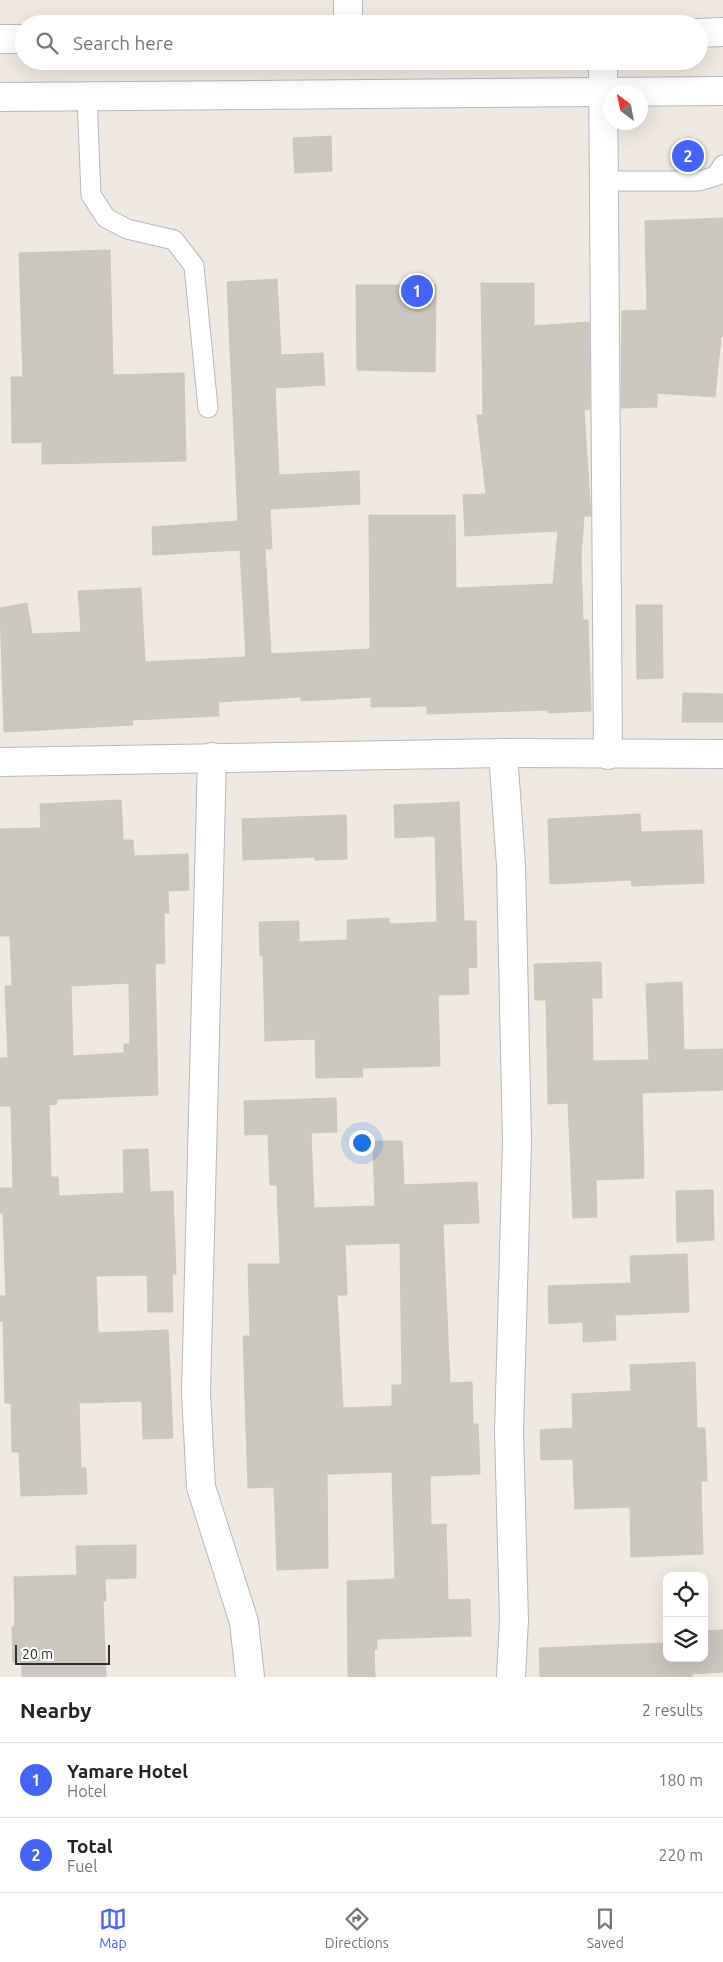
<!DOCTYPE html>
<html lang="en">
<head>
<meta charset="utf-8">
<style>
	:root { --surface:#fff; --page:#f6f6f6; --text:#222; --muted:#767676; --line:#e0e0e0; --accent:#4264fb }
	body { margin:0; font-family:Ubuntu,sans-serif; background:var(--page); color:var(--text) }
	.controls { position:absolute; right:15px; bottom:15px; display:grid; overflow:hidden; border-radius:10px; box-shadow:0 5px 20px #0002 }
	.controls button { width:45px; height:45px; display:grid; place-items:center; padding:0; border:0; border-bottom:1px solid var(--line); background:var(--surface); color:var(--text); font:25px sans-serif }
	.compass { position:absolute; left:603px; top:85px; width:45px; height:45px; border-radius:50%; background:var(--surface); box-shadow:0 5px 20px #0002; rotate:328deg }
	.scale { position:absolute; left:15px; bottom:12px; width:95px; box-sizing:border-box; padding-left:5px; border:2px solid #2e2e2e; border-top:0; font-size:14px; line-height:18px; white-space:nowrap; color:#2e2e2e; -webkit-text-stroke:4px #fff; paint-order:stroke }
	.you { position:absolute; left:361px; top:1142px; width:18px; height:18px; margin:-12px; border:4px solid #fff; border-radius:50%; background:#1a73e8; box-shadow:0 0 0 8px #1a73e833 }
	.badge { display:grid; place-items:center; width:32px; height:32px; border-radius:50%; background:var(--accent); color:#fff; font-size:16px; font-weight:700 }
	.pin { position:absolute; translate:-50% -50%; border:2px solid #fff; box-shadow:0 1px 5px #0006 }
	.list { margin:0; padding:0; list-style:none }
	h2 { display:flex; justify-content:space-between; align-items:center; height:65px; margin:0; padding:0 20px; font-size:21px }
	h2 small { font-size:16px; font-weight:400; color:var(--muted) }
	.list li { display:grid; grid-template-columns:32px 1fr auto; gap:15px; align-items:center; box-sizing:border-box; height:75px; padding:0 20px; border-top:1px solid var(--line) }
	.list b { display:block; font-size:19px; white-space:nowrap }
	.list p { margin:0; font-size:16px; white-space:nowrap; color:var(--muted) }
	.list em { font-size:16px; font-style:normal; color:var(--muted) }
	.icon { flex:none; width:28px; height:28px; fill:none; stroke:currentColor; stroke-width:2; stroke-linecap:round; stroke-linejoin:round }
	.map { position:relative; flex:none; width:723px; height:1677px; overflow:hidden }
	.search { position:absolute; background:var(--surface); box-shadow:0 5px 20px #0002; left:15px; right:15px; top:15px; height:55px; display:flex; align-items:center; gap:12px; box-sizing:border-box; padding:0 18px; border-radius:28px; color:var(--muted); font-size:19px }
	.sheet { height:215px; background:var(--surface) }
	nav { display:flex; justify-content:space-around; align-items:center; box-sizing:border-box; height:70px; border-top:1px solid var(--line); background:var(--surface); font-size:14px; color:var(--muted) }
	nav a { display:grid; justify-items:center; gap:2px }
	nav .on { color:var(--accent) }
	.map>svg:first-child { display:block }
	.building { fill:#cbc7bf; stroke:#cbc5ba; fill-rule:evenodd }
	.lines { fill:none; stroke-linecap:round; stroke-linejoin:round }
	.service-casing { stroke:#b4b7c1; stroke-width:21 }
	.minor-casing { stroke:#b4b7c1; stroke-width:30 }
	.secondary-casing { stroke:#b4b7c1; stroke-width:30 }
	.service { stroke:#fff; stroke-width:19 }
	.minor { stroke:#fff; stroke-width:28 }
	.secondary { stroke:#fff; stroke-width:28 }
</style>
</head>
<body>
<div class="map">
<svg width="723" height="1677" viewBox="0 0 723 1677">
	<rect width="100%" height="100%" fill="#efe9e1"/>
	<g class="building">
		<polygon points="331,136 332,171 295,173 293,138"/>
		<polygon points="723,218 723,337 721,337 715,397 657,393 657,407 621,408 622,311 647,310 645,221"/>
		<polygon points="110,250 113,375 184,373 186,461 42,464 42,442 12,443 11,377 23,377 19,253"/>
		<polygon points="277,279 281,355 323,353 325,385 275,388 279,475 359,471 360,504 270,509 272,549 265,549 271,654 370,649 369,515 455,515 456,588 553,584 558,531 465,536 463,495 486,494 477,415 483,415 481,283 534,283 534,326 589,322 590,409 584,410 591,516 584,516 581,558 583,620 588,620 591,711 548,713 548,710 427,714 427,706 371,707 371,697 301,701 301,697 218,702 219,716 132,720 133,725 4,732 0,608 27,603 32,634 81,632 78,591 141,588 145,662 246,657 240,550 153,555 152,527 238,521 227,282"/>
		<polygon points="356,285 436,285 435,372 357,370"/>
		<polygon points="636,605 662,605 663,678 637,679"/>
		<polygon points="683,693 723,694 723,722 682,722"/>
		<path d="M121,800L123,840H133L134,856L188,854L189,890L168,891L169,913H164L165,963L155,964L158,1095L57,1099V1104L49,1105L51,1177H58L59,1196L124,1193L123,1150L148,1149L150,1192L173,1191L176,1274H172L173,1312H148L147,1275L96,1276L98,1333L168,1330L173,1438L143,1439L142,1401L79,1403L81,1468H86L87,1494L21,1496L19,1452H12L11,1403H5L3,1321H0V1296H6L3,1213H0V1188H13L11,1106H0V1058H8L5,986H12L10,936H0V829L41,828L40,804ZM129,983L130,1044H124V1053L73,1056L71,986Z"/>
		<polygon points="459,802 464,921 476,921 477,967 468,968 469,994 438,995 440,1066 362,1068 363,1077 316,1078 315,1039 265,1041 263,956 260,956 259,922 299,921 299,942 347,940 347,920 389,918 389,924 437,922 435,836 395,838 394,805"/>
		<polygon points="640,814 641,832 702,830 704,883 632,886 631,880 550,884 548,819"/>
		<polygon points="346,815 347,859 315,860 315,857 243,860 242,819"/>
		<polygon points="601,962 602,998 592,998 593,1061 649,1060 646,984 682,982 684,1050 723,1049 723,1090 642,1093 644,1178 596,1180 597,1217 573,1218 568,1103 548,1104 546,1000 535,1000 534,964"/>
		<path d="M336,1098L337,1132L311,1133L314,1208L375,1206L373,1141H402L404,1185L477,1182L479,1223L443,1224L450,1383L472,1382L473,1424H478L480,1474L430,1476L431,1525L446,1524L448,1600L470,1599L471,1636L377,1639V1649H374L375,1677H348L347,1581L395,1579L392,1472L327,1474L328,1568L277,1570L274,1487L248,1488L243,1336H250L248,1264H280L277,1185H270L268,1134L245,1135L244,1101ZM400,1243L402,1385H392V1406L343,1408L337,1295H347L345,1245Z"/>
		<polygon points="713,1190 714,1240 677,1242 676,1191"/>
		<polygon points="687,1254 689,1312 615,1315 616,1340 583,1342 583,1322 549,1324 548,1286 631,1283 630,1256"/>
		<polygon points="695,1362 697,1428 705,1428 707,1481 701,1481 703,1554 631,1557 630,1507 575,1509 573,1459 541,1460 540,1430 573,1428 572,1394 631,1391 630,1365"/>
		<polygon points="136,1545 136,1578 105,1579 106,1601 103,1601 106,1677 22,1677 22,1662 13,1662 12,1627 15,1627 14,1577 77,1575 76,1546"/>
		<polygon points="723,1630 723,1672 692,1674 692,1677 540,1677 539,1648 665,1643 665,1632 667,1632 667,1658 704,1658 704,1631"/>
	</g>
	<g class="lines">
		<g class="service-casing">
			<g id="service">
				<polyline points="87,96 91,195 106,218 127,229 174,240 194,266 208,408"/>
				<polyline points="603,181 699,181 716,176 723,165"/>
			</g>
		</g>
		<g class="minor-casing">
			<g id="minor">
				<polyline points="348,0 348,24"/>
				<polyline points="603,61 608,755"/>
				<polyline points="503,753 511,865 517,1142 509,1432 514,1620 511,1677"/>
				<polyline points="212,757 196,1393 201,1487 244,1622 250,1677"/>
				<polyline points="0,762 503,753 723,754"/>
			</g>
		</g>
		<g class="secondary-casing">
			<g id="secondary">
				<polyline points="699,33 723,32"/>
				<polyline points="0,39 24,39"/>
				<polyline points="0,97 723,91"/>
			</g>
		</g>
		<use href="#service" class="service"/>
		<use href="#minor" class="minor"/>
		<use href="#secondary" class="secondary"/>
	</g>
</svg>
<div class="controls">
<button><svg class="icon" aria-label="locate" viewBox="0 0 24 24"><circle cx="12" cy="12" r="6"/><path d="M12 2v4M12 18v4M2 12h4M18 12h4"/></svg></button>
<button><svg class="icon" aria-label="layers" viewBox="0 0 24 24"><path d="M12 4l9 5-9 5-9-5zM3 14l9 5 9-5"/></svg></button>
</div>
<svg class="compass" viewBox="-18 -18 36 36"><path d="M0-13l5 13h-10z" fill="#e53935"/><path d="M0 13l5-13h-10z" fill="#767676"/></svg>
<div class="scale">20 m</div>
<div class="you"></div>
<div class="pin badge" style="left:417px;top:291px">1</div>
<div class="pin badge" style="left:688px;top:156px">2</div>
<div class="search"><svg class="icon" aria-label="search" viewBox="0 0 24 24"><circle cx="10" cy="10" r="6"/><path d="M15 15l6 6"/></svg>Search here</div>
</div>
<section class="sheet">
<h2>Nearby<small>2 results</small></h2>
<ul class="list">
<li><span class="badge">1</span><div><b>Yamare Hotel</b><p>Hotel</p></div><em>180 m</em></li>
<li><span class="badge">2</span><div><b>Total</b><p>Fuel</p></div><em>220 m</em></li>
</ul>
</section>
<nav>
<a class="on"><svg class="icon" aria-label="map" viewBox="0 0 24 24"><path d="M3 6l6-2 6 2 6-2v14l-6 2-6-2-6 2zM9 4v14M15 6v14"/></svg>Map</a>
<a><svg class="icon" aria-label="directions" viewBox="0 0 24 24"><path d="M12 3l9 9-9 9-9-9zM9 14v-3h6M13 9l2 2-2 2"/></svg>Directions</a>
<a><svg class="icon" aria-label="saved" viewBox="0 0 24 24"><path d="M7 4h10v16l-5-4-5 4z"/></svg>Saved</a>
</nav>
</body>
</html>
